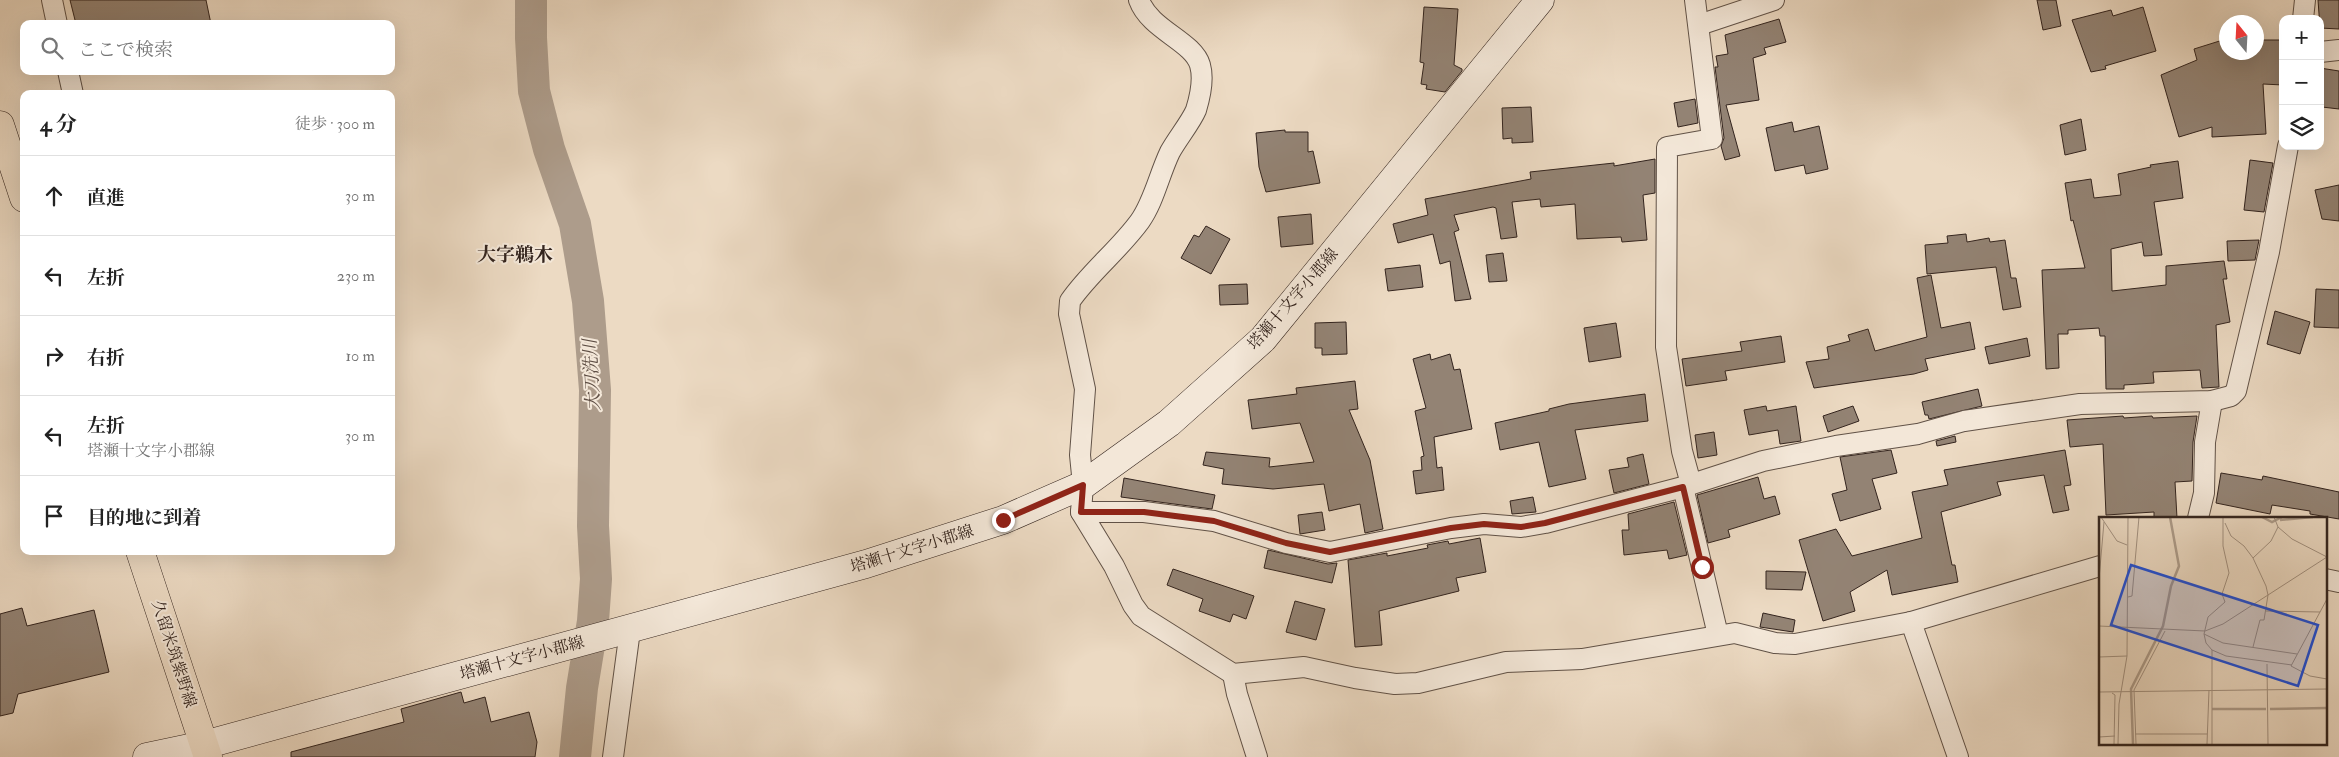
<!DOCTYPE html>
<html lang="ja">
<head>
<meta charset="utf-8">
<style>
	:root { --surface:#fff; --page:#f2f2f2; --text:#222; --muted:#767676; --line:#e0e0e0 }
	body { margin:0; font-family:"IM FELL Double Pica","Noto Serif JP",serif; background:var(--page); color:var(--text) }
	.controls { position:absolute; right:15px; top:15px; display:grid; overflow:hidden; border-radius:10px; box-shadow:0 5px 20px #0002 }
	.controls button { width:45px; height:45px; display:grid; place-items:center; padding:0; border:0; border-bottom:1px solid var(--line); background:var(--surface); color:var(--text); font:25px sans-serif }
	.compass { position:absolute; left:2219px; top:15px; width:45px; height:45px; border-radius:50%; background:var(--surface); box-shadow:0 5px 20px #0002; rotate:342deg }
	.stop { position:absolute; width:15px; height:15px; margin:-11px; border:4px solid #8f2418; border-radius:50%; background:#fff }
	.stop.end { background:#8f2418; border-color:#fff; box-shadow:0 1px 5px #0008 }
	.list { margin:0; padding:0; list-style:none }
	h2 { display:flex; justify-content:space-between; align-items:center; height:65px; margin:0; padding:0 20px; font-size:21px }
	h2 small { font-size:16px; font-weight:400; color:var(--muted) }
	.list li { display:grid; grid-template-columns:32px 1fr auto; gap:15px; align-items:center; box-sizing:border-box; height:80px; padding:0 20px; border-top:1px solid var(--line) }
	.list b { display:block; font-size:19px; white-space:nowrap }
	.list p { margin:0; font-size:16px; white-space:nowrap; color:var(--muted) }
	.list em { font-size:16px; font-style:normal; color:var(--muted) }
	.icon { flex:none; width:28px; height:28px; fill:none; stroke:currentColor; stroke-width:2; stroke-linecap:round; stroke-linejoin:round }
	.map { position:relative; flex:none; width:2339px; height:757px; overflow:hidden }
	.search { position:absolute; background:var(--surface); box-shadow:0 5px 20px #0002; left:20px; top:20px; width:375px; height:55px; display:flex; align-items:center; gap:12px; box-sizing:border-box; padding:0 18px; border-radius:10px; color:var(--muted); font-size:19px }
	.panel { position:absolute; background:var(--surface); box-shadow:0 5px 20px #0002; left:20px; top:90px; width:375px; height:465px; border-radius:10px }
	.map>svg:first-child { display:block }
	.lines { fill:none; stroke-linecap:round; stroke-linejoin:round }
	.river { stroke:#ad9c8b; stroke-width:32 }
	.building { fill:#938374; stroke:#33241e }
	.street-casing { stroke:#615247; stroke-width:22 }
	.secondary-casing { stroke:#33241e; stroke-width:29 }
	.primary-casing { stroke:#33241e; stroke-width:29 }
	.street { stroke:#f3e7d8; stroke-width:20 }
	.secondary { stroke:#f3e7d8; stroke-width:28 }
	.primary { stroke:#ecdac3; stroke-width:28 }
	.route { stroke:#8f2418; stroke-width:6 }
	.labels { text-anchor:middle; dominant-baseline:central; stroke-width:4; stroke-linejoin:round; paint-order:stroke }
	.street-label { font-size:16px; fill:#33241e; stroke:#f3e7d8 }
	.water-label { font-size:18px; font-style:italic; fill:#5e4e44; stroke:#f3e7d8 }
	.quarter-label { font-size:19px; font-weight:bold; fill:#33241e; stroke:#f3e7d8 }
	.inset-river { fill:none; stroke:#ad9c8b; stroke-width:2.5 }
	.inset-road { fill:none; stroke:#a29181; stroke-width:1 }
	.view { fill:#1d4ed8; fill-opacity:0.15; stroke:#1d4ed8; stroke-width:2.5 }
	.inset-edge { fill:none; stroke:#33241e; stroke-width:2.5 }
</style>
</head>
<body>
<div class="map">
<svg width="2339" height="757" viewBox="0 0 2339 757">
	<rect width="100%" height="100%" fill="#ecdac3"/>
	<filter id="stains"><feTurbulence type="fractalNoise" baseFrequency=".004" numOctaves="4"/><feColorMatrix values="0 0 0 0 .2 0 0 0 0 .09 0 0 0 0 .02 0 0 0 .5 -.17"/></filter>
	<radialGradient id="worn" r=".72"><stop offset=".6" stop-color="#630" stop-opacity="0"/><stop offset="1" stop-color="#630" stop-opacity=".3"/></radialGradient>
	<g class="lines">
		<polyline class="river" points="531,0 531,38 534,91 549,149 575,224 588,301 595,390 593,526 596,579 593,621 582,688 575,757"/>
	</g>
	<g class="building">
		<polygon points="70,0 206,0 211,24 76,24"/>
		<polygon points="2037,0 2056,0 2061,26 2043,30"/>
		<polygon points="2318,0 2339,0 2339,29 2320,28"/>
		<polygon points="1424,7 1458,9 1454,65 1462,69 1462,71 1445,92 1426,89 1427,85 1421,84 1424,63 1420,62"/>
		<polygon points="2143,7 2156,51 2105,66 2106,69 2091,72 2072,20 2111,10 2113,16"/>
		<polygon points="1779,19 1786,42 1764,48 1766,54 1753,58 1759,100 1726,105 1740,156 1725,160 1721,146 1724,138 1715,67 1718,67 1716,56 1728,54 1725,35"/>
		<polygon points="2226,39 2226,52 2256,52 2256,40 2283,40 2283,85 2263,84 2266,134 2212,137 2212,127 2179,137 2161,75 2197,60 2194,49"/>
		<polygon points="2320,68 2339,71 2339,109 2322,107 2320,104"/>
		<polygon points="1695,99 1698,123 1678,127 1674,103"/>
		<polygon points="1531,107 1533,142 1512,143 1512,138 1503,139 1502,108"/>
		<polygon points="2081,119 2086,150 2065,155 2060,125"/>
		<polygon points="1792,122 1794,132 1819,126 1828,169 1806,174 1804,165 1775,171 1766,128"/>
		<polygon points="1285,130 1285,132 1308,132 1308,152 1313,151 1320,183 1266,192 1259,167 1256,133"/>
		<polygon points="1655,159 1655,193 1643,195 1647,240 1622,242 1621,237 1577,239 1575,204 1541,207 1540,199 1512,202 1517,237 1501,239 1496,208 1493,207 1454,215 1459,230 1454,232 1471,299 1455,301 1450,261 1440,264 1433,234 1398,243 1393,224 1428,215 1425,199 1531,179 1530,172 1614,163 1614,166"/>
		<polygon points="2250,160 2273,163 2264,212 2244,210"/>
		<polygon points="2178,161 2183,198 2154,202 2162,255 2144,256 2142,242 2111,249 2112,291 2166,285 2166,266 2224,261 2227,279 2223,279 2230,322 2216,325 2219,387 2202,388 2200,370 2153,372 2154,383 2124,385 2124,389 2106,389 2105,336 2100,336 2099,328 2068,330 2068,334 2058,334 2059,368 2046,369 2042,270 2085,268 2073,220 2071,221 2065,183 2091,179 2094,198 2121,195 2118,174 2151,167 2150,165"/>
		<polygon points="2339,185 2339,221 2322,219 2315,190"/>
		<polygon points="1311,214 1313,244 1281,247 1278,217"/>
		<polygon points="1206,226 1230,239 1211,274 1181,258 1194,235 1199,237"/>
		<polygon points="1966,234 1967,242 1989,238 1990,242 2005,240 2011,278 2016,278 2021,307 2003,310 1996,267 1927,274 1925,245 1948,243 1947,236"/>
		<polygon points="2259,240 2255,260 2228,261 2227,241"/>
		<polygon points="1503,253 1507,281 1489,282 1486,255"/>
		<polygon points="1420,265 1423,287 1388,291 1385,269"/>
		<polygon points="1931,275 1941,328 1970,322 1975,349 1925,359 1928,370 1914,374 1814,388 1806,362 1829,359 1827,347 1850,341 1848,335 1868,329 1875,351 1927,337 1917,278"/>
		<polygon points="1247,284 1248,304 1220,305 1219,285"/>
		<polygon points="2316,289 2339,290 2339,328 2314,327"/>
		<polygon points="2275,311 2310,322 2300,354 2267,344"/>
		<polygon points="1346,322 1347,354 1322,355 1322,348 1315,348 1315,323"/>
		<polygon points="1616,323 1621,357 1589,362 1584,328"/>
		<polygon points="1781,336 1785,362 1725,371 1727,380 1686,386 1682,359 1742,351 1740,342"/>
		<polygon points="2027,338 2030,356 1989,364 1985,347"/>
		<polygon points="1430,354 1431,360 1450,354 1454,370 1460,369 1472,429 1434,437 1437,468 1442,467 1444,490 1416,494 1413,471 1422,470 1421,457 1424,456 1415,411 1426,408 1413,359"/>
		<polygon points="1355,381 1358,409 1349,410 1370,460 1383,529 1365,533 1360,504 1329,511 1324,484 1273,489 1222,484 1224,469 1203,465 1206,452 1270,458 1269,467 1314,462 1300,423 1252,429 1248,400 1297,394 1296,388"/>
		<polygon points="1978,389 1982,406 1929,419 1928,415 1925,415 1922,402"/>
		<polygon points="1645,394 1648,421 1575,430 1586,479 1549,487 1539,442 1500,450 1495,423 1549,411 1549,409 1569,404"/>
		<polygon points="1766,406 1767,411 1796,406 1801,441 1780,444 1778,430 1749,435 1744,410"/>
		<polygon points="1853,406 1859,421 1828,432 1823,416"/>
		<polygon points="2123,416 2124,418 2152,416 2153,418 2197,416 2193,442 2192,481 2175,482 2177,518 2154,518 2154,512 2106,515 2103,444 2070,447 2067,420"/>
		<polygon points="1714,432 1717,455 1698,458 1695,435"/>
		<polygon points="1955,436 1956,442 1937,446 1936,441"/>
		<polygon points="1891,450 1897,473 1872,479 1881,509 1840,521 1832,494 1847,490 1840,457"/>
		<polygon points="2065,450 2071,485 2064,486 2069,510 2053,513 2044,475 1997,482 2001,495 1941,512 1952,565 1955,565 1958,582 1892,595 1887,570 1850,592 1855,611 1823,621 1799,540 1836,529 1852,556 1922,538 1912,492 1948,485 1944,470"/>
		<polygon points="1643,454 1649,484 1614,493 1609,470 1629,467 1627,458"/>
		<polygon points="2221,473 2262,480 2263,476 2339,492 2339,519 2310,514 2310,511 2272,505 2270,514 2216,503"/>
		<polygon points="1758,477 1764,499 1775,496 1780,514 1728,530 1730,537 1708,543 1697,495"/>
		<polygon points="1124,478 1215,495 1212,509 1121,497"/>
		<polygon points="1533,497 1536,512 1512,514 1510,501"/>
		<polygon points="1674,502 1687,555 1669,559 1667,550 1624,555 1622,530 1629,530 1628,514"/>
		<polygon points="1322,512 1325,530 1300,534 1298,515"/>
		<polygon points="1480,538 1486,572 1456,578 1459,591 1379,611 1382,645 1355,647 1348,560 1387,553 1387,556 1428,548 1427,545 1448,541 1449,544"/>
		<polygon points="1268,550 1328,564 1337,563 1332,583 1264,568"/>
		<polygon points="1173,569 1254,596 1246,619 1233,614 1230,622 1199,611 1203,599 1167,585"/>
		<polygon points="1766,571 1806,572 1802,590 1766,589"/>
		<polygon points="1295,601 1325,609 1316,640 1286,632"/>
		<polygon points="22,608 27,626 94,610 109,672 18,694 13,713 0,716 0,614"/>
		<polygon points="1763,613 1795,620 1793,632 1760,627"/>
		<polygon points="461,692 464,703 485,697 491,722 529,712 537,742 535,757 291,757 291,752 404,722 401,709"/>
	</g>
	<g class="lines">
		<g class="street-casing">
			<g id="street">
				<polyline points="52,0 57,24"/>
				<path d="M1139,0C1150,30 1193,41 1200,65C1204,79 1200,97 1196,110C1191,122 1177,139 1170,152C1159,175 1154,201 1140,221C1119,250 1090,272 1070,301L1069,314L1085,389L1080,455L1083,485L1081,512L1114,566L1133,605L1141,616L1233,674L1304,667L1355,678L1395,684L1418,683L1506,662L1582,659L1735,633L1775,643L1795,644L1911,622L2100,566"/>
				<polyline points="2303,19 2305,0"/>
				<polyline points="1699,25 1774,0"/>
				<polyline points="2320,52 2339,50"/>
				<polyline points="68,71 73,94"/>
				<polyline points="1691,484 1682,451 1666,347 1667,147 1712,139 1695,0"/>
				<polyline points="1683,487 1718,635"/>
				<polyline points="1081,512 1144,512 1214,521 1286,543 1330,552 1451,528 1484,524 1521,527 1545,523 1683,487 1763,461 1836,446 1918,434 1964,421 2080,404 2212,401 2231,396 2236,391 2269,252 2288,146"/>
				<polyline points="2198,518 2204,493 2205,442 2212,401"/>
				<polyline points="2325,579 2339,582"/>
				<polyline points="1911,622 1958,757"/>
				<polyline points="1233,674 1237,694 1257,757"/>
				<polyline points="613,757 630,630"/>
			</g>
		</g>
		<g class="secondary-casing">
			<polyline id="secondary" points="147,757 204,745 866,564 1003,520 1083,485 1169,423 1263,339 1540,0"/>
		</g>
		<g class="primary-casing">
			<g id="primary">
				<polyline points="0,125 24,198"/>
				<polyline points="140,551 208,757"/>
			</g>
		</g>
		<use href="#street" class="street"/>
		<use href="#secondary" class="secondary"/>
		<use href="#primary" class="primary"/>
	</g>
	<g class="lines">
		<polyline class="route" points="1003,520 1083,485 1081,512 1144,512 1214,521 1286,543 1330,552 1451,528 1484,524 1521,527 1545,523 1683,487 1702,567"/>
	</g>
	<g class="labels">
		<g class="street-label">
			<text transform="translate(1293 299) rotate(-49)">塔瀬十文字小郡線</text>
			<text transform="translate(912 549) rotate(-17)">塔瀬十文字小郡線</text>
			<text transform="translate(174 654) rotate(72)">久留米筑紫野線</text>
			<text transform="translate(522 658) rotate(-15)">塔瀬十文字小郡線</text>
		</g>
		<g class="water-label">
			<text transform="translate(592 375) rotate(-93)">大刀洗川</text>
		</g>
		<g class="quarter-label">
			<text x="515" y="255">大字鵜木</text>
		</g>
	</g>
	<g transform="translate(2099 517)">
		<rect width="228" height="228" fill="#ecdac3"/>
		<path class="inset-river" d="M163,0L173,5L183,0M181,3L214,0M113,192H167M171,192L228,191M34,227L32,172L64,109L72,69L80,49L71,0"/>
		<path class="inset-road" d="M2,0L18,24L28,28M124,0V29L130,56L123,77L126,85L109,100L105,117L107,126L113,133L127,139L193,148M175,0L179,10L193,22L228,40M126,6L132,19L145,29L154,41L167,69L169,78L165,103H161L154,130M154,41L172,24L179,10M0,62L5,5M29,80L33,79L40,0M228,82L192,149L211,159L228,162M167,94L221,95M0,109L106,114L124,107L228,40M105,117L124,126L198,137M0,140L28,139M168,147L169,227M0,175L228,172M13,176L16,178L15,227M36,217H108M0,220L16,219M19,227L20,187L28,139L29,0M37,227L35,173L66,114M108,227L110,173M113,227V133"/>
		<path class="view" d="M32,48L219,108L199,169L12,108Z"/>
		<rect width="228" height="228" class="inset-edge"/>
	</g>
	<rect width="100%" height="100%" filter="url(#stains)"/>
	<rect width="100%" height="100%" fill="url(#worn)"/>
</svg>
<div class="controls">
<button>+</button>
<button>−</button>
<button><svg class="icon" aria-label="layers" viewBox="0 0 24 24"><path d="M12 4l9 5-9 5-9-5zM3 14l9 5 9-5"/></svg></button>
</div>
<svg class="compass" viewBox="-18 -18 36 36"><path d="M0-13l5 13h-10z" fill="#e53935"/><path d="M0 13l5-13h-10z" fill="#767676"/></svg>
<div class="stop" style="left:1702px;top:567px"></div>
<div class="stop end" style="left:1003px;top:520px"></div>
<div class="search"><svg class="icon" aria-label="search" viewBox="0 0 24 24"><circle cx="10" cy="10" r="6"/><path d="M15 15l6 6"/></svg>ここで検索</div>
<section class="panel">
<h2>4 分<small>徒歩 · 300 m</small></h2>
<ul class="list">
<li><svg class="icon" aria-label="ahead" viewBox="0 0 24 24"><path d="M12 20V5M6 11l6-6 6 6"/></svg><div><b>直進</b></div><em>30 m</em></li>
<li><svg class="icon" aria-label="left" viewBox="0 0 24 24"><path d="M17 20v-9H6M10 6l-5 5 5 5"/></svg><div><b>左折</b></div><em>230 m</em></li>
<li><svg class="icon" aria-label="right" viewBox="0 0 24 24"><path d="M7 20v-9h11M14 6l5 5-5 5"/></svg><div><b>右折</b></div><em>10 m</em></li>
<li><svg class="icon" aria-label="left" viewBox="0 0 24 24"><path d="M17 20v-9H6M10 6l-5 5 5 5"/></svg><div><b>左折</b><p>塔瀬十文字小郡線</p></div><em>30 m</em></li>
<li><svg class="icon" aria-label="arrive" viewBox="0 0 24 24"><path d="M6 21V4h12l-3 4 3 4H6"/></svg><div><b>目的地に到着</b></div></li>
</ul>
</section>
</div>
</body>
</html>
